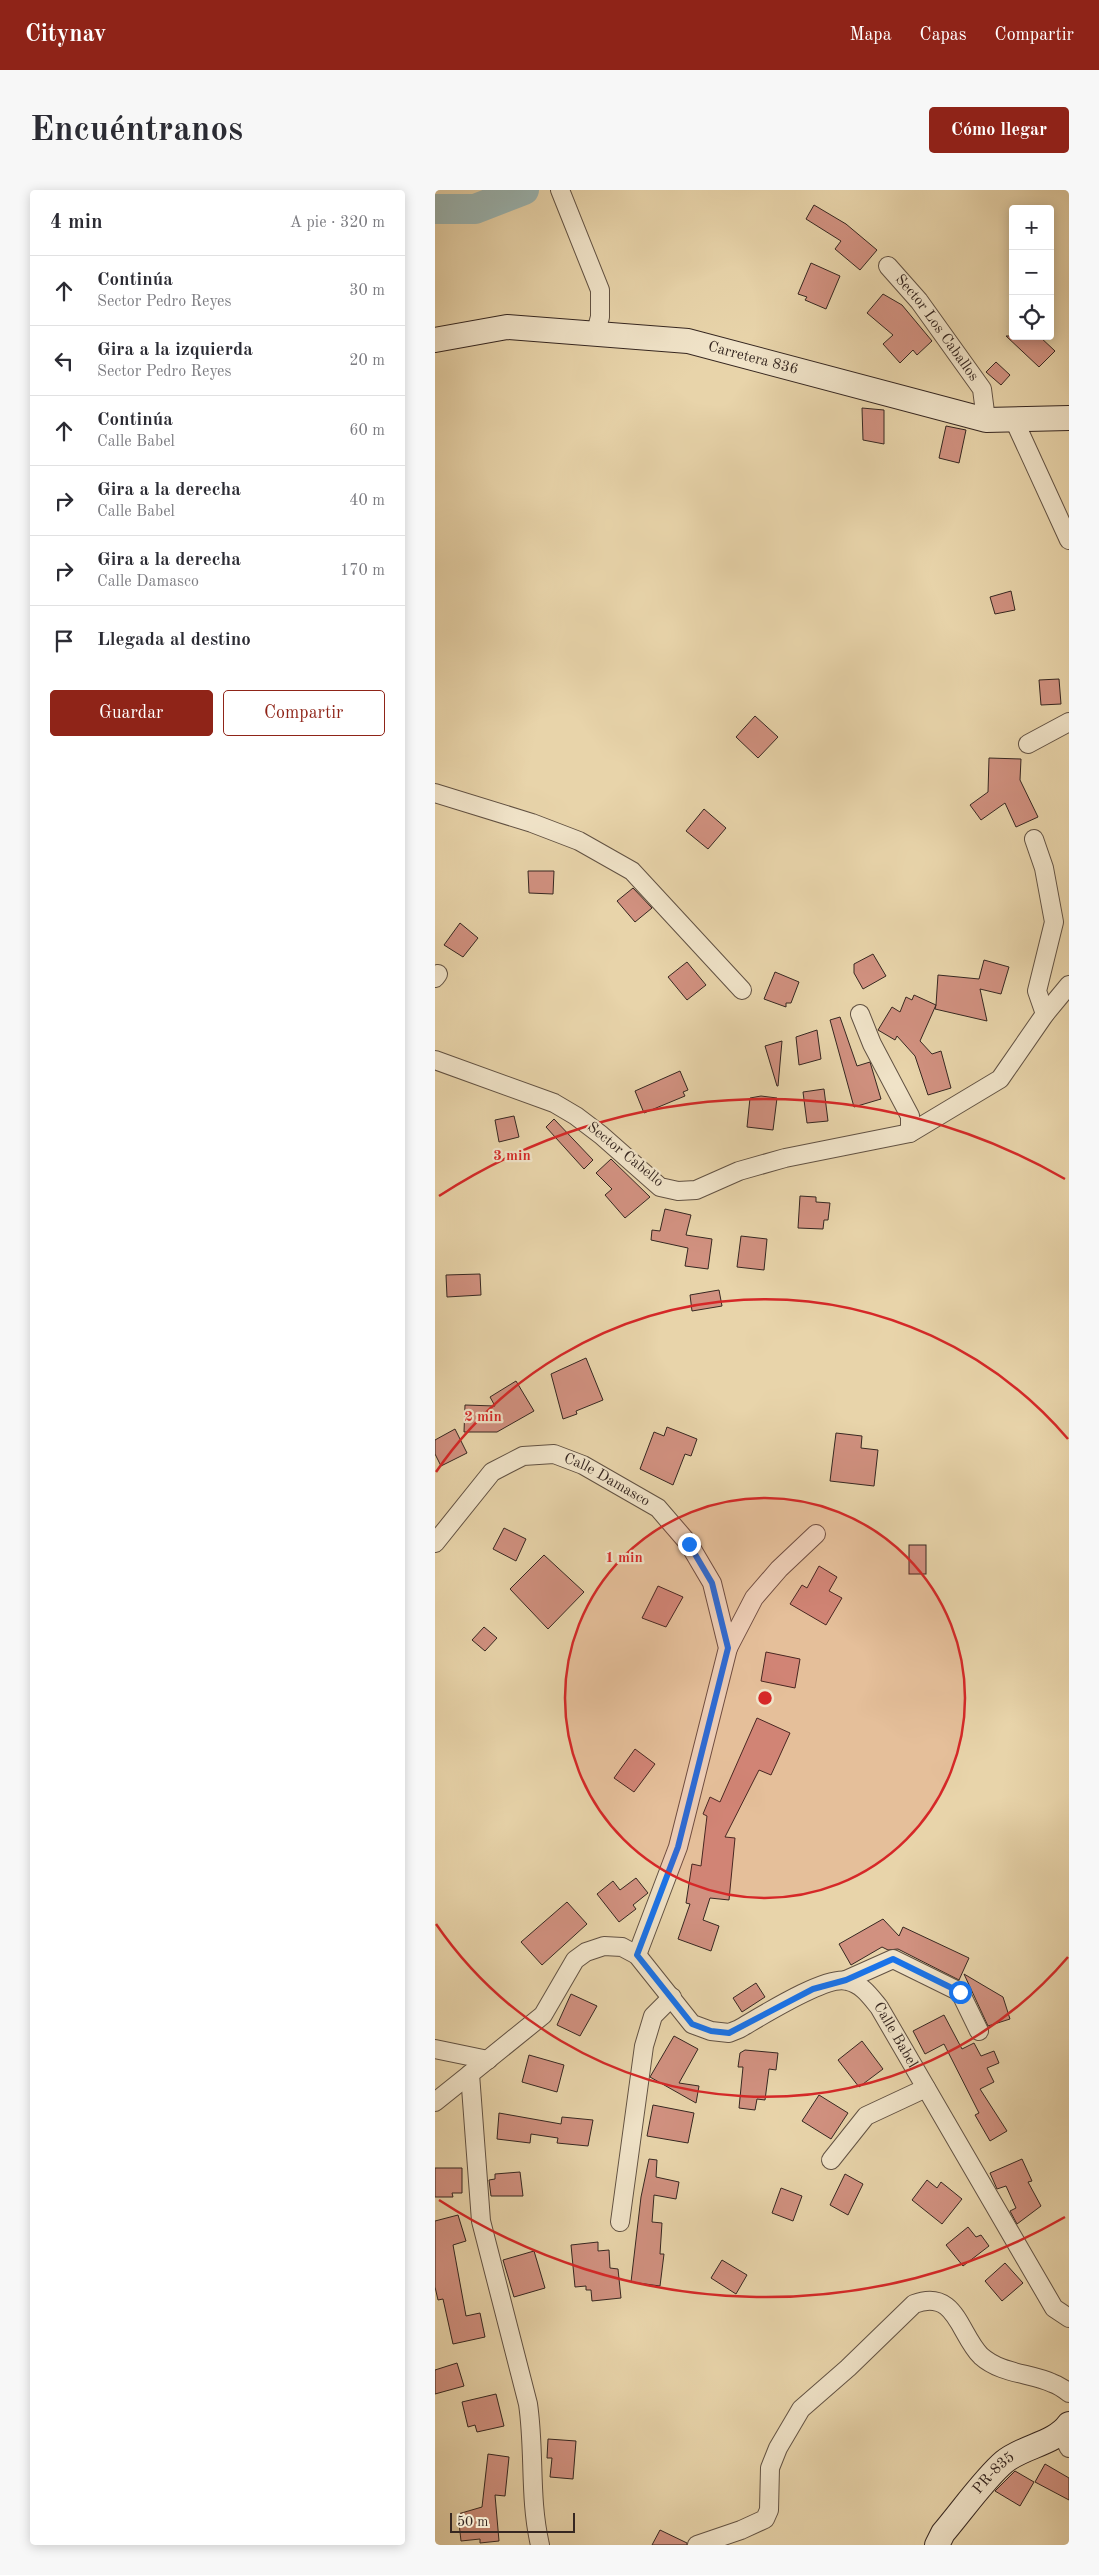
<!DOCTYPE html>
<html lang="es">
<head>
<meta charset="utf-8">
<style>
	:root { --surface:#fff; --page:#f7f7f7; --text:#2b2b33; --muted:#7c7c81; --line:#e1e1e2; --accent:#8f2418 }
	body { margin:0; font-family:"Old Standard TT",serif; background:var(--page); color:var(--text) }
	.controls { position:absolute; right:15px; top:15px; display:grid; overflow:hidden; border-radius:5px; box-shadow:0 2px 12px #0003 }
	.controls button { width:45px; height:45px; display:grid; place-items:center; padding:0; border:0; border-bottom:1px solid var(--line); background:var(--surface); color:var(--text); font:25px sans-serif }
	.scale { position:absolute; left:15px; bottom:12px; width:125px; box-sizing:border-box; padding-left:5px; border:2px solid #362721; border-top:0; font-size:14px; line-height:18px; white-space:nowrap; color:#362721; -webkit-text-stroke:4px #f0e3c8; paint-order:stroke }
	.stop { position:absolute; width:15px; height:15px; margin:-11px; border:4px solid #1a73e8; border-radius:50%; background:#fff }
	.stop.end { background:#1a73e8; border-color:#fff; box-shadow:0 1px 5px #0008 }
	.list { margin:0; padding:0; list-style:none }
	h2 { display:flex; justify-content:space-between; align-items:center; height:65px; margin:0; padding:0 20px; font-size:21px }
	h2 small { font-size:16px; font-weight:400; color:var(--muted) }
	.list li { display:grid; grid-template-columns:32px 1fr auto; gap:15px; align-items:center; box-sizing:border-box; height:70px; padding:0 20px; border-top:1px solid var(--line) }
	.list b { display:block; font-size:19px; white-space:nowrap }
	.list p { margin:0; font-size:16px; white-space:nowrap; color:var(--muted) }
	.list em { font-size:16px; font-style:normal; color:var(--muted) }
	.actions { display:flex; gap:10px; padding:15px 20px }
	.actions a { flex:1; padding:11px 0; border:1px solid var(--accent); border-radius:5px; text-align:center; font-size:18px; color:var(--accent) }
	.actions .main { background:var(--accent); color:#fff }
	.icon { flex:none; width:28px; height:28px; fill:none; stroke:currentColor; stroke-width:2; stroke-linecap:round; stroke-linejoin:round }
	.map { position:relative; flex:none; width:634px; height:2355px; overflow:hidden; border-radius:5px }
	header { display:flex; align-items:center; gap:30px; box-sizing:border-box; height:70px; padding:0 25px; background:var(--accent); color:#fff }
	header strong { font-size:24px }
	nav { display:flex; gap:28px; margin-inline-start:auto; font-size:18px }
	.intro { display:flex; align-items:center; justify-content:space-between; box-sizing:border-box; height:120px; padding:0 30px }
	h1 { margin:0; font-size:35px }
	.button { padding:12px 22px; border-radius:5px; background:var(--accent); color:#fff; font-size:18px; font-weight:700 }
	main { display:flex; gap:30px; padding:0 30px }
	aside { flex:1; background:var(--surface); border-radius:5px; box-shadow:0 2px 12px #0003 }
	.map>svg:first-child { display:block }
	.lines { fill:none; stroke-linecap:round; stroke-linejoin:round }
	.river { stroke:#9bb6b3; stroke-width:30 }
	.building { fill:#d19180; stroke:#362721 }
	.street-casing { stroke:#625243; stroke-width:20 }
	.secondary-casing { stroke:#362721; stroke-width:26 }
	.street { stroke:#f0e3c8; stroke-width:18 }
	.secondary { stroke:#f0e3c8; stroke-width:24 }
	.route { stroke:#1a73e8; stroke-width:6 }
	.ring { fill:none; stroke:#d62828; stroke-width:2.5 }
	.labels { text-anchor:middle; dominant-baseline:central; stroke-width:4.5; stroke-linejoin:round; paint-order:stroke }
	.street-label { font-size:15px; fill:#362721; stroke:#f0e3c8 }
	.centre { fill:#d62828; stroke:#f0e3c8; stroke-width:2.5 }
	.ring-label { font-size:15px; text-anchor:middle; font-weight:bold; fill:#d62828; stroke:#f0e3c8; stroke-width:4.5; stroke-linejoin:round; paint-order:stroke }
</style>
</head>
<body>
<header>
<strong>Citynav</strong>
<nav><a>Mapa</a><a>Capas</a><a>Compartir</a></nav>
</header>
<div class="intro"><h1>Encuéntranos</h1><a class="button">Cómo llegar</a></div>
<main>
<aside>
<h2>4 min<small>A pie · 320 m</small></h2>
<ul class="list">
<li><svg class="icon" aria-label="ahead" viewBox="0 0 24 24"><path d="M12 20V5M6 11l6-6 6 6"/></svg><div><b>Continúa</b><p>Sector Pedro Reyes</p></div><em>30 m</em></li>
<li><svg class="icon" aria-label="left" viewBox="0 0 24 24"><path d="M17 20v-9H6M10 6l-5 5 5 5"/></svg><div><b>Gira a la izquierda</b><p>Sector Pedro Reyes</p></div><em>20 m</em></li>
<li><svg class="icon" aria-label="ahead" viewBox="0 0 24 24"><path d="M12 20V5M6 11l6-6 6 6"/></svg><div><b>Continúa</b><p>Calle Babel</p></div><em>60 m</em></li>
<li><svg class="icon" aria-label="right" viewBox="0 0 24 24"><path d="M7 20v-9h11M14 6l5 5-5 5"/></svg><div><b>Gira a la derecha</b><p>Calle Babel</p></div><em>40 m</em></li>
<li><svg class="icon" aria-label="right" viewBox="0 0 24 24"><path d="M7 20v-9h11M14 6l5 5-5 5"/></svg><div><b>Gira a la derecha</b><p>Calle Damasco</p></div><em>170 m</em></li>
<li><svg class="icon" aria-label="arrive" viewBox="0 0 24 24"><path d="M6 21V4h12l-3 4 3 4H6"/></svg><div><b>Llegada al destino</b></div></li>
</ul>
<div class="actions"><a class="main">Guardar</a><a>Compartir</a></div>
</aside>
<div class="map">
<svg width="634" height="2355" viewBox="0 0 634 2355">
	<rect width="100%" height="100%" fill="#e8d4aa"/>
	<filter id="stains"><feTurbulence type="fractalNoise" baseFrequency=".004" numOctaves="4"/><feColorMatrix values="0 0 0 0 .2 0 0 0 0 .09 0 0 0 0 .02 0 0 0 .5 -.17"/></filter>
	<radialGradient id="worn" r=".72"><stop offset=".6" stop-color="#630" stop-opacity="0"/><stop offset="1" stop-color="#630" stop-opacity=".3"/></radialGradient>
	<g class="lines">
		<polyline class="river" points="0,19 40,19 89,0"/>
	</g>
	<g class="building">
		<polygon points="379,15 411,34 442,60 425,80 400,59 406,51 371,29"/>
		<polygon points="376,73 405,86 391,119 370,110 372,107 363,104"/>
		<polygon points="448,104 467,115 497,151 482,165 478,160 465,173 448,154 458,145 432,123"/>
		<polygon points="571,146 604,146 620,161 604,177"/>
		<polygon points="561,172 575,185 566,195 551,182"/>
		<polygon points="427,218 449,220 449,254 428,250"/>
		<polygon points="511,236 531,240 524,273 504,268"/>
		<polygon points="576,401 580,420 560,424 555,407"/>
		<polygon points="624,489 626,514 606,515 604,490"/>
		<polygon points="320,526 343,547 323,568 301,547"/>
		<polygon points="554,568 586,569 585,590 603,627 581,637 570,613 546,630 535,615 553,602"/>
		<polygon points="269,619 291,638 273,659 251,641"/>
		<polygon points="93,681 119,681 118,704 94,703"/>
		<polygon points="198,698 217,718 200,732 182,711"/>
		<polygon points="25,733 43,748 28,767 9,755"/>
		<polygon points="438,764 451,786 428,799 419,783 419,774"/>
		<polygon points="549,770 574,777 566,804 545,799 552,831 500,819 501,815 485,851 497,864 506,861 516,898 493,905 480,866 462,846 460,850 443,840 457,817 465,822 471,807 477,810 479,805 501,815 503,785 544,789"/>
		<polygon points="252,772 271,795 252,810 233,787"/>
		<polygon points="340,782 364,792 356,813 351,813 351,817 329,809"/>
		<polygon points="405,827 422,876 435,872 446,909 419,917 395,830"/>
		<polygon points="382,840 386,869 364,875 361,847"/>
		<polygon points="347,851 343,896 342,896 330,856"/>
		<polygon points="245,881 253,900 248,902 250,906 209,923 200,901"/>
		<polygon points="389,899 393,931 372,933 368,902"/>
		<polygon points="326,906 342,908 338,940 312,937 315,908"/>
		<polygon points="79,926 84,947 64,952 60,930"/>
		<polygon points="119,929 158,970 149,979 111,937"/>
		<polygon points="176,969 215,1007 190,1028 170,1005 177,999 161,983"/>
		<polygon points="365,1006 381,1007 381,1012 395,1013 393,1030 389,1030 388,1039 363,1038"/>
		<polygon points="230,1019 256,1025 251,1045 277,1049 273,1079 250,1076 253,1058 216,1050 217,1040 225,1041"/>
		<polygon points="306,1046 332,1049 329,1080 302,1077"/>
		<polygon points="45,1084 46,1105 12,1107 11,1085"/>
		<polygon points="284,1100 287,1116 257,1121 255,1105"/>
		<polygon points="151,1168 168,1210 141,1221 142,1224 128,1229 116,1184"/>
		<polygon points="81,1191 99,1221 62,1242 29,1242 30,1215 60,1216 55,1207"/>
		<polygon points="232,1237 262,1249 256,1266 250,1264 238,1295 205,1279 219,1242 229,1246"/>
		<polygon points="20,1239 32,1263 6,1276 0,1264 0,1250"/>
		<polygon points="401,1243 427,1246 426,1258 443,1260 439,1296 395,1291"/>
		<polygon points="69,1338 91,1349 81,1371 58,1359"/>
		<rect x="474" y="1355" width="17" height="29"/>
		<polygon points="109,1365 149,1402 113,1439 75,1399"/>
		<polygon points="384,1376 402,1387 394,1401 407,1408 391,1435 355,1414 367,1395 372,1398"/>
		<polygon points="223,1396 248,1407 231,1437 207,1428"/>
		<polygon points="49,1437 62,1448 50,1461 37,1450"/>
		<polygon points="331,1462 365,1469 360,1498 326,1491"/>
		<polygon points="322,1528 355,1543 336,1585 324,1580 290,1647 300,1648 294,1710 275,1708 268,1730 284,1736 276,1761 243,1749 255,1714 251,1713 257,1674 266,1676 272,1626 268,1624 275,1607 285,1612"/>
		<polygon points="200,1559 220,1574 199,1602 179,1588"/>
		<polygon points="201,1688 213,1703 198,1715 201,1719 184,1732 162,1704 178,1691 185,1700"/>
		<polygon points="132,1712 152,1734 107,1775 86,1752"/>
		<polygon points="448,1729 464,1746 468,1737 534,1768 524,1790 463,1759 453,1760 447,1757 416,1775 404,1754"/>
		<polygon points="529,1784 568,1807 575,1829 553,1836"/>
		<polygon points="321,1793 330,1807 307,1822 298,1808"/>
		<polygon points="136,1804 162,1816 145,1846 122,1835"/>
		<polygon points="509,1825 527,1859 539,1853 546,1866 559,1861 564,1873 552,1878 559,1892 545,1899 572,1941 555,1951 540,1925 544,1923 509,1854 490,1864 478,1841"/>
		<polygon points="239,1846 263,1859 244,1893 264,1896 261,1913 215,1887"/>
		<polygon points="427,1851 448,1879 424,1897 403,1870"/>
		<polygon points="310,1860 343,1863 341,1880 334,1879 330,1910 322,1909 320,1920 304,1918 308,1877 303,1877 305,1863"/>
		<polygon points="94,1865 129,1875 122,1902 87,1892"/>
		<polygon points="384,1905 413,1923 396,1949 367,1931"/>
		<polygon points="218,1915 259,1923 253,1953 212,1946"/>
		<polygon points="64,1923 126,1934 127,1927 158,1930 153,1956 122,1953 123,1948 96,1944 95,1953 62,1949"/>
		<polygon points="214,1969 222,1970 221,1987 244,1992 241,2009 219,2005 217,2032 227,2033 225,2064 229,2064 225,2096 196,2092 206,2007"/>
		<polygon points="587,1969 597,1991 593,1992 606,2016 582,2034 575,2021 581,2018 571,1996 562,1999 555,1983"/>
		<polygon points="0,1978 27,1978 27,2003 17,2003 18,2007 0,2007"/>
		<polygon points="85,1982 88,2006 56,2006 54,1990 60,1989 60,1984"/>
		<polygon points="410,1984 428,1994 413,2025 395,2015"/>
		<polygon points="492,1990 502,1998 506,1992 527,2009 507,2034 477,2010"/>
		<polygon points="346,1998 367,2006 358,2031 337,2023"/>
		<polygon points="23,2025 31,2051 18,2055 31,2126 45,2123 50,2147 18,2154 8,2109 3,2110 0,2097 0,2031"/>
		<polygon points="533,2037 541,2047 546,2045 554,2056 528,2076 511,2055"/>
		<polygon points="163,2052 163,2061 174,2060 175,2078 183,2079 186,2108 157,2111 156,2100 151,2100 151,2096 140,2097 136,2055"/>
		<polygon points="99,2061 110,2098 79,2107 68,2070"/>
		<polygon points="287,2070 312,2085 301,2104 276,2088"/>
		<polygon points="570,2073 588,2093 567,2111 550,2091"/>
		<polygon points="22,2173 29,2196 0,2204 0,2180"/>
		<polygon points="61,2204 69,2236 42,2242 40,2235 33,2237 27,2212"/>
		<polygon points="113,2249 141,2251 138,2289 115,2287 117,2268 112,2268"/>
		<polygon points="53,2264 74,2267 70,2306 60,2305 64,2351 45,2353 45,2349 26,2351 23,2324 47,2317"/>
		<polygon points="610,2274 634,2288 634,2310 600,2292"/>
		<polygon points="580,2281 599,2292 585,2316 560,2301"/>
		<polygon points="225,2340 252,2353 252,2355 217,2355"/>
	</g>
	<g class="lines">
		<g class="street-casing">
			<g id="street">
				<polyline points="125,0 165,100 165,127 160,145"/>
				<path id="s1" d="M453,76L484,111L547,199L551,230"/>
				<polyline points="579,230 634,350"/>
				<polyline points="593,554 634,532"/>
				<polyline points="0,603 97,633 144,651 197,681 307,800"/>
				<polyline points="599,649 609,678 619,732 602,801 610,824"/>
				<polyline points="0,788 3,784"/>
				<polyline points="425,824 437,854 475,926 475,943"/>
				<polyline points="0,870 119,913 141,926 166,945 225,997 243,1001 261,1000 304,981 350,968 475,943 565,889 610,824 634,795"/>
				<path id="s2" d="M0,1353L57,1282L88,1266L119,1264L148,1275L223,1318L254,1354L277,1393L293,1458L243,1657L202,1765"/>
				<polyline points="293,1458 319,1408 344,1379 381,1344"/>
				<polyline points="411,1790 458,1769 525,1802 544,1841"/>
				<polyline points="0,1859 53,1870"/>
				<polyline points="0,1912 35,1884"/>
				<polyline points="396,1970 431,1926 491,1898"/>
				<polyline points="185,2032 209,1856 218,1826 237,1807"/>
				<polyline points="627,2244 634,2258"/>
				<path id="s3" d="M105,2355C94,2308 100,2261 93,2214L46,2031L35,1884L108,1825L140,1770L151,1762L169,1756L187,1757L202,1765L257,1834L276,1841L294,1843L304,1839C325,1827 391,1785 412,1791C427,1794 435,1806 444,1817L619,2118L634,2128"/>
				<path d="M262,2355L306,2340L330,2329L334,2320L335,2278L343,2258L366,2219L413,2178L479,2114C521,2098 524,2144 546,2166C566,2184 595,2183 617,2193C623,2195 629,2199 634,2203"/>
			</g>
		</g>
		<g class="secondary-casing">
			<g id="secondary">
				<path id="s4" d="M0,150L72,137L253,151L551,230L634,228"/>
				<path id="s5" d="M502,2355L508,2343C526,2322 550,2288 569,2272C588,2256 620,2254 634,2234"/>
			</g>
		</g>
		<use href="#street" class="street"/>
		<use href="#secondary" class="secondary"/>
	</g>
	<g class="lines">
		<polyline class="route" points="254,1354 277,1393 293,1458 243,1657 202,1765 257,1834 276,1841 294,1843 378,1799 411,1790 458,1769 525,1802"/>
	</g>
	<circle cx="330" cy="1508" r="200" fill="#d62828" fill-opacity=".12"/>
	<g class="ring">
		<circle cx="330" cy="1508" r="200"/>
		<path d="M633 1767A399 399 0 0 1 1 1734M1 1282A399 399 0 0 1 633 1249"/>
		<path d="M630 2027A599 599 0 0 1 4 2010M4 1006A599 599 0 0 1 630 989"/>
	</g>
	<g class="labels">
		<g class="street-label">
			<text stroke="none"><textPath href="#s1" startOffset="79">Sector Los Caballos</textPath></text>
			<text stroke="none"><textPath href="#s4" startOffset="322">Carretera 836</textPath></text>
			<text transform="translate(190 965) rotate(39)">Sector Cabello</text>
			<text stroke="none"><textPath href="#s2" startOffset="216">Calle Damasco</textPath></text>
			<text stroke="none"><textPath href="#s3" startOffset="1035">Calle Babel</textPath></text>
			<text stroke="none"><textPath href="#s5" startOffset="92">PR-835</textPath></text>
		</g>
	</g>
	<circle cx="330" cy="1508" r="8" class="centre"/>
	<g class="ring-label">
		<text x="77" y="970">3 min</text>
		<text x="48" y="1231">2 min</text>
		<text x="189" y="1372">1 min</text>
	</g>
	<rect width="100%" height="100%" filter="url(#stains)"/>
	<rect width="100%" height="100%" fill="url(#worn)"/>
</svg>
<div class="controls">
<button>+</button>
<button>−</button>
<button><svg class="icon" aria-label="locate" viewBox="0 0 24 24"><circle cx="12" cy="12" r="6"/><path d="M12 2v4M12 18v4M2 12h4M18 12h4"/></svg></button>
</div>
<div class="scale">50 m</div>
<div class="stop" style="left:525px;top:1802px"></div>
<div class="stop end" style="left:254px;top:1354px"></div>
</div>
</main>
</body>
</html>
